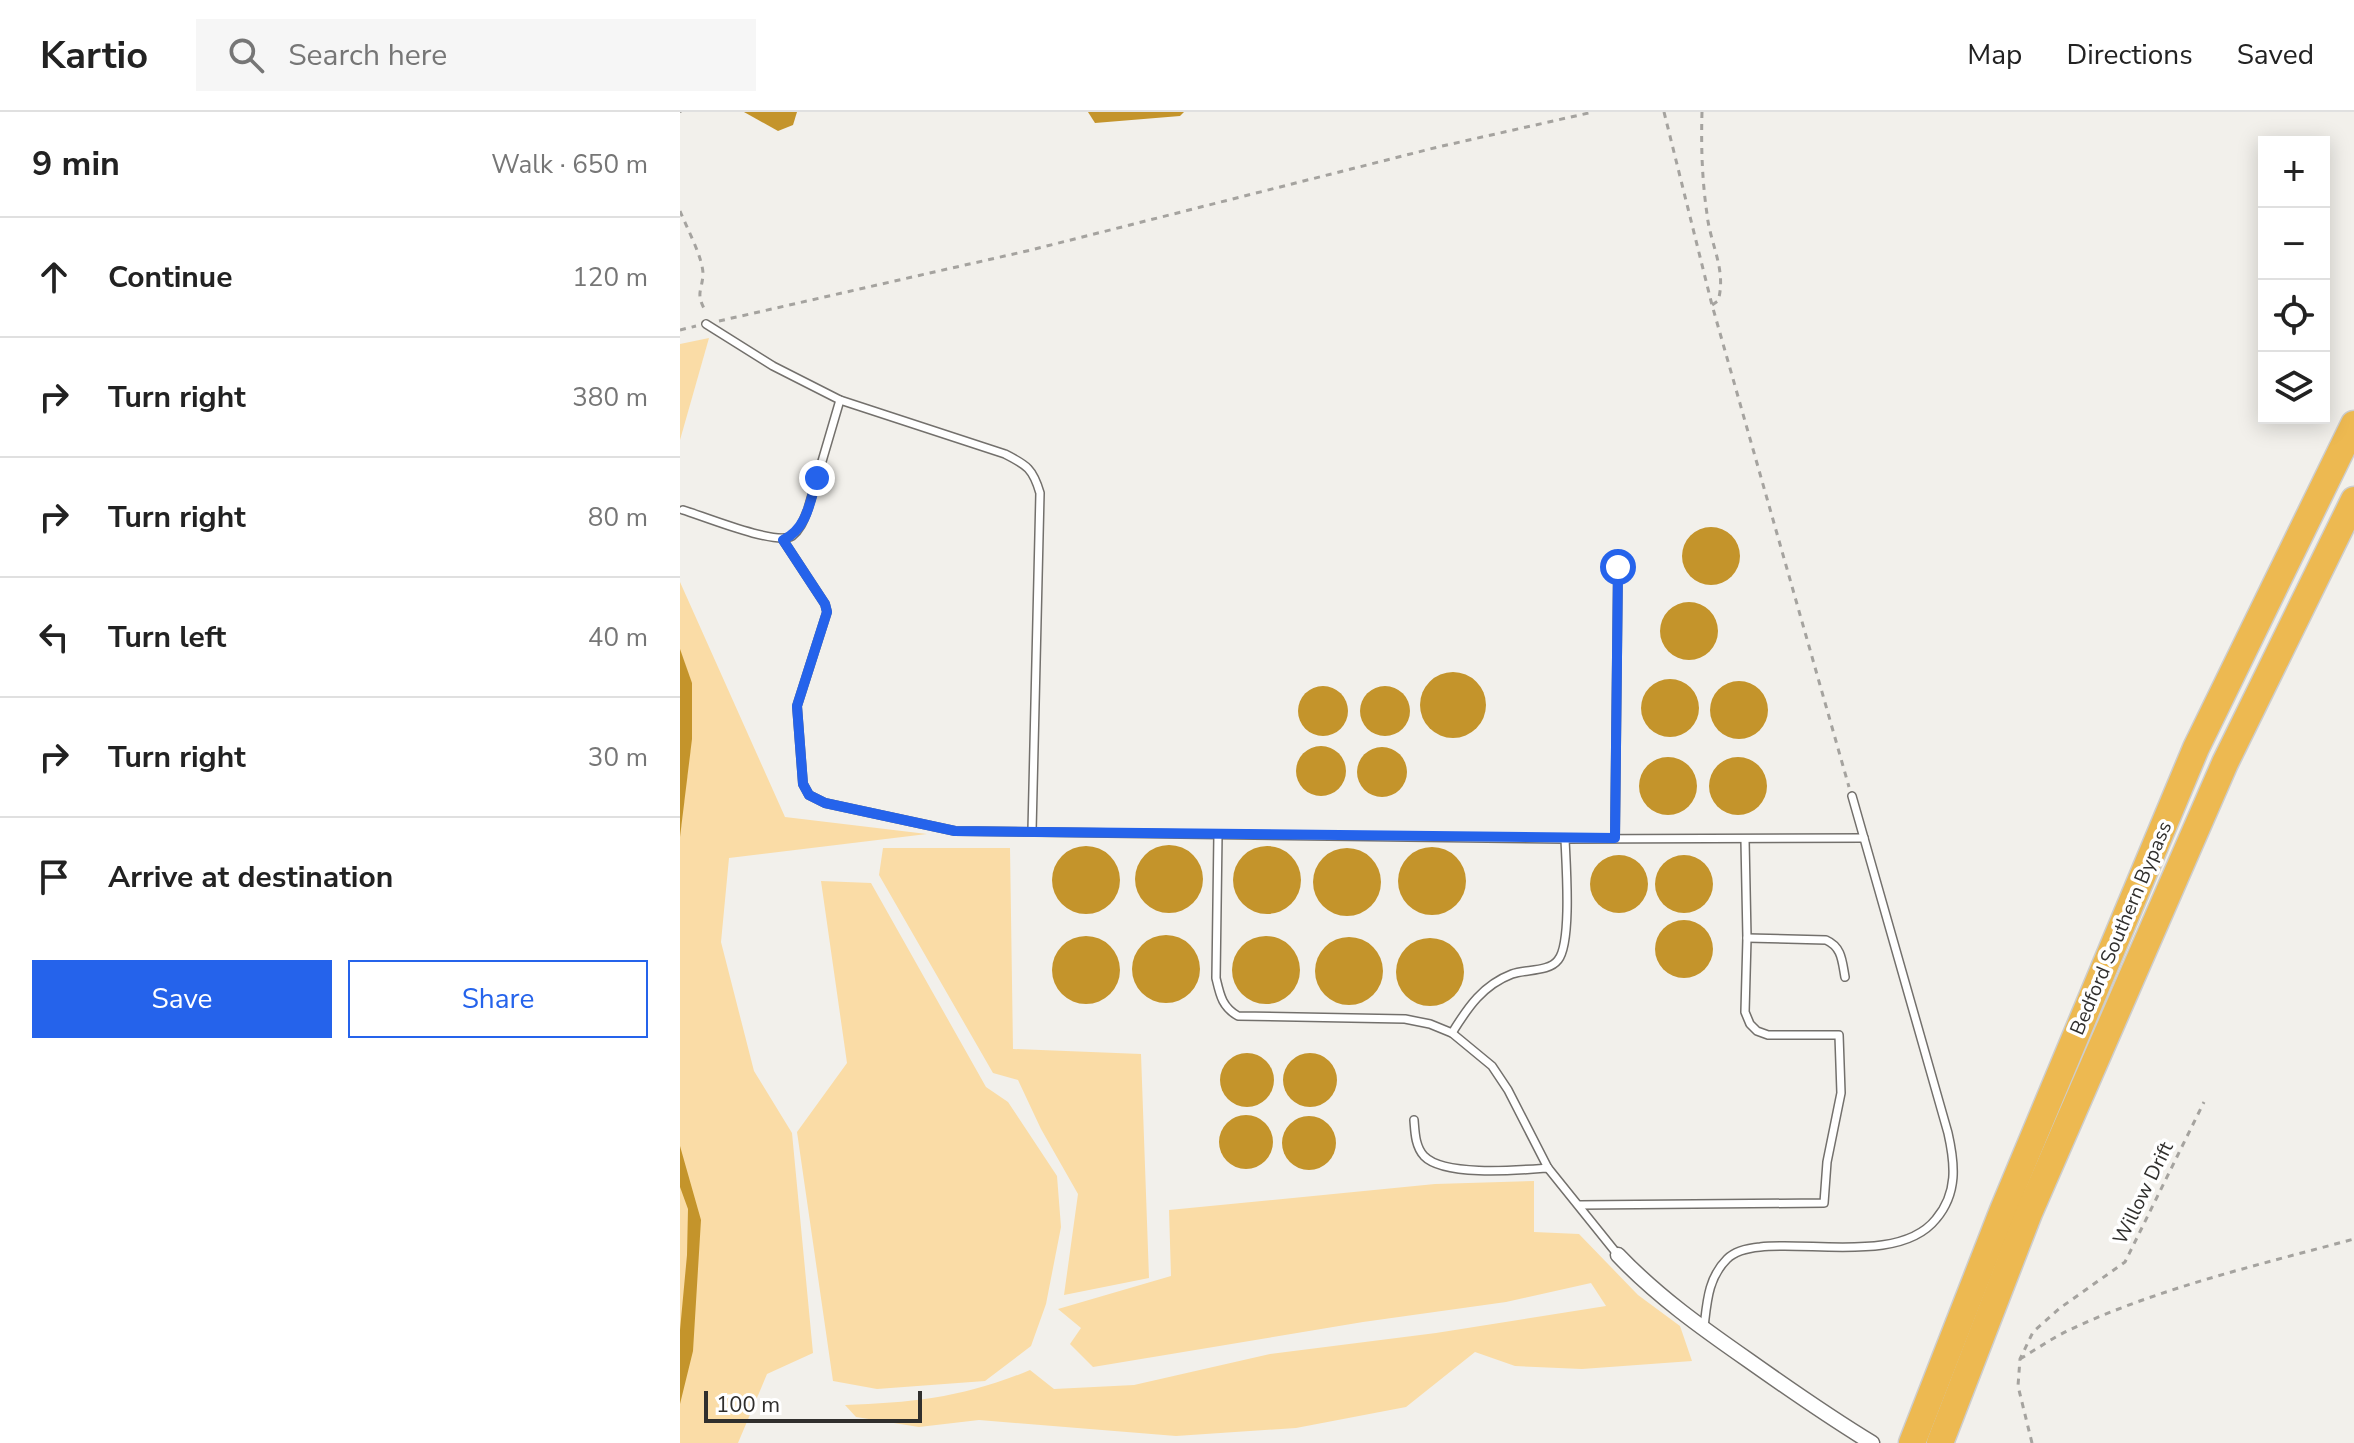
<!DOCTYPE html>
<html lang="en">
<head>
<meta charset="utf-8">
<style>
	:root { --surface:#fff; --page:#f6f6f6; --text:#222; --muted:#767676; --line:#e0e0e0; --accent:#2563eb }
	body { margin:0; font-family:"Nunito Sans",sans-serif; background:var(--page); color:var(--text) }
	.controls { position:absolute; right:24px; top:24px; display:grid; overflow:hidden; border-radius:0px; box-shadow:0 4px 20px #0003 }
	.controls button { width:72px; height:72px; display:grid; place-items:center; padding:0; border:0; border-bottom:2px solid var(--line); background:var(--surface); color:var(--text); font:40px sans-serif }
	.scale { position:absolute; left:24px; bottom:20px; width:218px; box-sizing:border-box; padding-left:8px; border:4px solid #302f2d; border-top:0; font-size:22px; line-height:28px; white-space:nowrap; color:#302f2d; -webkit-text-stroke:6px #fff; paint-order:stroke }
	.stop { position:absolute; width:24px; height:24px; margin:-18px; border:6px solid #2563eb; border-radius:50%; background:#fff }
	.stop.end { background:#2563eb; border-color:#fff; box-shadow:0 2px 8px #0008 }
	.list { margin:0; padding:0; list-style:none }
	h2 { display:flex; justify-content:space-between; align-items:center; height:104px; margin:0; padding:0 32px; font-size:34px }
	h2 small { font-size:26px; font-weight:400; color:var(--muted) }
	.list li { display:grid; grid-template-columns:52px 1fr auto; gap:24px; align-items:center; box-sizing:border-box; height:120px; padding:0 32px; border-top:2px solid var(--line) }
	.list b { display:block; font-size:30px; white-space:nowrap }
	.list em { font-size:26px; font-style:normal; color:var(--muted) }
	.actions { display:flex; gap:16px; padding:24px 32px }
	.actions a { flex:1; padding:18px 0; border:2px solid var(--accent); border-radius:0px; text-align:center; font-size:28px; color:var(--accent) }
	.actions .main { background:var(--accent); color:#fff }
	.icon { flex:none; width:44px; height:44px; fill:none; stroke:currentColor; stroke-width:2; stroke-linecap:round; stroke-linejoin:round }
	.map { position:relative; flex:none; width:1674px; height:1331px; overflow:hidden }
	header { display:flex; align-items:center; gap:48px; box-sizing:border-box; height:112px; padding:0 40px; background:var(--surface); border-bottom:2px solid var(--line) }
	header strong { font-size:38px }
	nav { display:flex; gap:44px; margin-inline-start:auto; font-size:28px }
	.search { width:560px; height:72px; background:var(--page); display:flex; align-items:center; gap:20px; box-sizing:border-box; padding:0 28px; border-radius:0px; color:var(--muted); font-size:30px }
	main { display:flex }
	aside { flex:1; background:var(--surface) }
	.map>svg:first-child { display:block }
	.green { fill:#fadca6 }
	.water { fill:#c4942b }
	.lines { fill:none; stroke-linecap:round; stroke-linejoin:round }
	.lane-casing { stroke:#73706c; stroke-width:10 }
	.street-casing { stroke:#73706c; stroke-width:17 }
	.highway-casing { stroke:#cdcdcd; stroke-width:29 }
	.path { stroke:#a5a39f; stroke-width:3; stroke-dasharray:6 6; stroke-linecap:butt }
	.lane { stroke:#fff; stroke-width:7 }
	.street { stroke:#fff; stroke-width:14 }
	.highway { stroke:#edb951; stroke-width:26 }
	.route { stroke:#2563eb; stroke-width:10 }
	.labels { text-anchor:middle; dominant-baseline:central; stroke-width:7; stroke-linejoin:round; paint-order:stroke }
	.street-label { font-size:20px; fill:#302f2d; stroke:#fff }
</style>
</head>
<body>
<header>
<strong>Kartio</strong>
<div class="search"><svg class="icon" aria-label="search" viewBox="0 0 24 24"><circle cx="10" cy="10" r="6"/><path d="M15 15l6 6"/></svg>Search here</div>
<nav><a>Map</a><a>Directions</a><a>Saved</a></nav>
</header>
<main>
<aside>
<h2>9 min<small>Walk · 650 m</small></h2>
<ul class="list">
<li><svg class="icon" aria-label="ahead" viewBox="0 0 24 24"><path d="M12 20V5M6 11l6-6 6 6"/></svg><div><b>Continue</b></div><em>120 m</em></li>
<li><svg class="icon" aria-label="right" viewBox="0 0 24 24"><path d="M7 20v-9h11M14 6l5 5-5 5"/></svg><div><b>Turn right</b></div><em>380 m</em></li>
<li><svg class="icon" aria-label="right" viewBox="0 0 24 24"><path d="M7 20v-9h11M14 6l5 5-5 5"/></svg><div><b>Turn right</b></div><em>80 m</em></li>
<li><svg class="icon" aria-label="left" viewBox="0 0 24 24"><path d="M17 20v-9H6M10 6l-5 5 5 5"/></svg><div><b>Turn left</b></div><em>40 m</em></li>
<li><svg class="icon" aria-label="right" viewBox="0 0 24 24"><path d="M7 20v-9h11M14 6l5 5-5 5"/></svg><div><b>Turn right</b></div><em>30 m</em></li>
<li><svg class="icon" aria-label="arrive" viewBox="0 0 24 24"><path d="M6 21V4h12l-3 4 3 4H6"/></svg><div><b>Arrive at destination</b></div></li>
</ul>
<div class="actions"><a class="main">Save</a><a>Share</a></div>
</aside>
<div class="map">
<svg width="1674" height="1331" viewBox="0 0 1674 1331">
	<rect width="100%" height="100%" fill="#f2f0eb"/>
	<g class="green">
		<polygon points="29,226 0,328 0,232"/>
		<polygon points="0,470 105,705 247,722 49,746 41,830 74,959 112,1021 133,1241 87,1262 58,1331 0,1331"/>
		<polygon points="203,736 330,736 333,937 461,942 469,1166 384,1183 398,1082 361,1017 338,968 313,961 199,763"/>
		<polygon points="141,769 191,771 306,975 328,990 377,1064 381,1115 366,1192 351,1234 305,1269 197,1277 153,1269 117,1020 167,951"/>
		<path d="M854,1069V1120L899,1122L958,1183L1000,1214L1012,1249L902,1257L835,1254L795,1240L726,1295L616,1316L496,1324L299,1308L239,1315L176,1305L165,1293C233,1291 286,1285 350,1258L374,1277L454,1273L590,1242L756,1221L926,1194L911,1171L826,1190L683,1210L413,1255L390,1232L401,1216L378,1197L491,1164L489,1098L755,1072Z"/>
	</g>
	<g class="water">
		<polygon points="64,0 117,0 113,13 98,19"/>
		<polygon points="408,0 504,0 500,4 415,11"/>
		<circle cx="1031" cy="444" r="29"/>
		<circle cx="1009" cy="519" r="29"/>
		<polygon points="0,537 12,571 12,627 0,725"/>
		<circle cx="773" cy="593" r="33"/>
		<circle cx="990" cy="596" r="29"/>
		<circle cx="1059" cy="598" r="29"/>
		<circle cx="705" cy="599" r="25"/>
		<circle cx="643" cy="599" r="25"/>
		<circle cx="641" cy="659" r="25"/>
		<circle cx="702" cy="660" r="25"/>
		<circle cx="988" cy="674" r="29"/>
		<circle cx="1058" cy="674" r="29"/>
		<circle cx="489" cy="767" r="34"/>
		<circle cx="406" cy="768" r="34"/>
		<circle cx="587" cy="768" r="34"/>
		<circle cx="752" cy="769" r="34"/>
		<circle cx="667" cy="770" r="34"/>
		<circle cx="939" cy="772" r="29"/>
		<circle cx="1004" cy="772" r="29"/>
		<circle cx="1004" cy="837" r="29"/>
		<circle cx="486" cy="857" r="34"/>
		<circle cx="586" cy="858" r="34"/>
		<circle cx="406" cy="858" r="34"/>
		<circle cx="669" cy="859" r="34"/>
		<circle cx="750" cy="860" r="34"/>
		<circle cx="630" cy="968" r="27"/>
		<circle cx="567" cy="968" r="27"/>
		<circle cx="566" cy="1030" r="27"/>
		<circle cx="629" cy="1031" r="27"/>
		<polygon points="0,1034 21,1108 13,1239 0,1292 0,1218 7,1143 8,1097 0,1075"/>
	</g>
	<g class="lines">
		<g class="lane-casing">
			<g id="lane">
				<path d="M26,212L93,254L160,288L325,342C347,353 353,357 360,381L352,719"/>
				<path d="M3,398C23,404 96,434 112,424C121,417 124,407 128,397L160,288"/>
				<polyline points="103,428 145,492 147,500 117,594 123,672 129,683 145,691 275,719 885,727 1184,726"/>
				<path d="M538,722L536,866C540,883 542,895 558,904L725,907L750,912L772,921L812,954L828,978L868,1056L938,1143"/>
				<polyline points="935,726 938,455"/>
				<path d="M1067,826L1146,828C1162,835 1162,849 1165,865"/>
				<path d="M772,921C788,895 803,873 832,862C846,857 869,860 878,848C892,831 886,752 885,727"/>
				<path d="M734,1008C735,1020 735,1034 744,1044C764,1065 840,1058 868,1056"/>
				<polyline points="900,1093 1144,1091 1147,1050 1161,981 1159,923 1088,923 1077,919 1070,912 1065,900 1067,826 1065,728"/>
				<path d="M1024,1215C1027,1190 1028,1166 1047,1147C1055,1139 1069,1136 1080,1135C1131,1129 1221,1151 1256,1107C1278,1081 1275,1052 1268,1021L1172,684"/>
			</g>
		</g>
		<g class="street-casing">
			<path id="street" d="M938,1143C977,1184 1022,1216 1068,1248C1109,1277 1149,1305 1192,1331"/>
		</g>
		<g class="highway-casing">
			<g id="highway">
				<polyline points="1232,1331 1323,1098 1516,636 1674,312"/>
				<polyline points="1260,1331 1349,1101 1545,651 1674,388"/>
			</g>
		</g>
		<g class="path">
			<polyline points="984,0 1032,193 1169,675"/>
			<path d="M1022,0C1021,34 1022,68 1027,102C1030,132 1047,158 1038,189L1032,193"/>
			<polyline points="0,1 0,0"/>
			<path d="M0,99C6,114 23,146 23,162C22,180 15,181 26,200"/>
			<polyline points="39,209 351,138 758,35 913,0"/>
			<polyline points="0,218 16,214"/>
			<path d="M1340,1247C1355,1238 1371,1227 1387,1219C1478,1176 1578,1153 1674,1127"/>
			<polyline points="1352,1331 1338,1274 1340,1247 1353,1220 1380,1196 1445,1150 1524,990"/>
		</g>
		<use href="#lane" class="lane"/>
		<use href="#street" class="street"/>
		<use href="#highway" class="highway"/>
	</g>
	<g class="lines">
		<path class="route" d="M137,366C130,390 127,417 103,428L145,492L147,500L117,594L123,672L129,683L145,691L275,719L935,726L938,455"/>
	</g>
	<g class="labels">
		<g class="street-label">
			<text transform="translate(1441 816) rotate(-67)">Bedford Southern Bypass</text>
			<text transform="translate(1463 1081) rotate(-64)">Willow Drift</text>
		</g>
	</g>
</svg>
<div class="controls">
<button>+</button>
<button>−</button>
<button><svg class="icon" aria-label="locate" viewBox="0 0 24 24"><circle cx="12" cy="12" r="6"/><path d="M12 2v4M12 18v4M2 12h4M18 12h4"/></svg></button>
<button><svg class="icon" aria-label="layers" viewBox="0 0 24 24"><path d="M12 4l9 5-9 5-9-5zM3 14l9 5 9-5"/></svg></button>
</div>
<div class="scale">100 m</div>
<div class="stop" style="left:938px;top:455px"></div>
<div class="stop end" style="left:137px;top:366px"></div>
</div>
</main>
</body>
</html>
